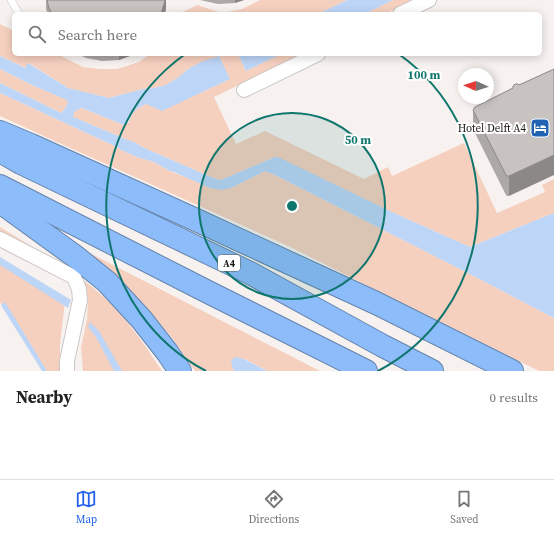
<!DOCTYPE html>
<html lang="en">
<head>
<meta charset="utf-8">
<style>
	:root { --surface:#fff; --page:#f6f6f6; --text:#222; --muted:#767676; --line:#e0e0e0; --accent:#2563eb }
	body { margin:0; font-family:"Source Serif 4",serif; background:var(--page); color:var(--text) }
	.compass { position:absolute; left:458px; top:68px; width:36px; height:36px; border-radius:50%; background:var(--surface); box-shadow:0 2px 10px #0003; rotate:273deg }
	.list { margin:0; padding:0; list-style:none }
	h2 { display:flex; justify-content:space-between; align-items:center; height:52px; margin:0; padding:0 16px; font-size:17px }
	h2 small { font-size:13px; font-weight:400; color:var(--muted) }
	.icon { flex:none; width:22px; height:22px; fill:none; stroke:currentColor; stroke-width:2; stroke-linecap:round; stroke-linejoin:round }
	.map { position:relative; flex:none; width:554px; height:371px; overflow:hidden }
	.search { position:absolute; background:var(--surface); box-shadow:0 2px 10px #0003; left:12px; right:12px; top:12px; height:44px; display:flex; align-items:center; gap:10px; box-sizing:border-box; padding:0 14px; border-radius:6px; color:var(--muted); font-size:15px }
	.sheet { height:108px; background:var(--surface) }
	nav { display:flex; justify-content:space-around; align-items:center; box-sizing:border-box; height:56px; border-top:1px solid var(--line); background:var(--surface); font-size:11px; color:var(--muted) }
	nav a { display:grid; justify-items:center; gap:2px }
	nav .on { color:var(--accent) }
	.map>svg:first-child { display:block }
	.green { fill:#f6d0bf }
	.water { fill:#bdd5f6 }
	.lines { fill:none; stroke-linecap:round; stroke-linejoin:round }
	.service-casing { stroke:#cbc6c4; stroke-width:8 }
	.minor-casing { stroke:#cbc6c4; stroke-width:16 }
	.motorway-casing { stroke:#6583ab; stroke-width:24 }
	.service { stroke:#fff; stroke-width:7 }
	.minor { stroke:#fff; stroke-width:14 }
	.motorway { stroke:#8dbcfa; stroke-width:22 }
	.wall { fill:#aca8a6 }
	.shaded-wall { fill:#8c8887 }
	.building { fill:#c8c3c1; stroke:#8c8887 }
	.ring { fill:none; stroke:#0f766e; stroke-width:2 }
	.labels { text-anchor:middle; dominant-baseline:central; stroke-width:4; stroke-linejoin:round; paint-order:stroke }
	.shield { fill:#fff; stroke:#5f5e5d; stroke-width:1 }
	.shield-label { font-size:10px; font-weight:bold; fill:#1b1918 }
	.poi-label { font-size:11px; fill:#1b1918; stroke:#fff; text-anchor:end }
	.centre { fill:#0f766e; stroke:#fff; stroke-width:2 }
	.ring-label { font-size:12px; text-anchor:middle; font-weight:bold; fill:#0f766e; stroke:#fff; stroke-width:4; stroke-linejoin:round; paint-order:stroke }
</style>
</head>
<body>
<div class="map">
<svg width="554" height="371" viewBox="0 0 554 371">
	<rect width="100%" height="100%" fill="#f7f2f0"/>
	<g class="green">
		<polygon points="260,0 347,0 318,14 179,14 197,5 222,13 242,9"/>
		<polygon points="393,0 414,0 385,14 364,14"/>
		<path d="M0,24L14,31V54H57L83,67L100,69H117L139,62L150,54H238L246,71L281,54H303L214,97L236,144L265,131L364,179L388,167L392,176L464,143L497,213L545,192L542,185L554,179V213L470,247L396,214L275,157L221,180L213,178L142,147L134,142L128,140L73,117C73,111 77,109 82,108L124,125L129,122L133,112L137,109L146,104L200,93L230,79L219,56L188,69L179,77L166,85L154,88L143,89L109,98L68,88L29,63L26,68L0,56Z"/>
		<polygon points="0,69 32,85 67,100 68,103 66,107 61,113 0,83"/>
		<polygon points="0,93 119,148 121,150 137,157 154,162 170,171 195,181 210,188 231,188 265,171 275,175 460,269 554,318 554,371 539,371 288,246 57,142 0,116"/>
		<path d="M0,227C19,238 38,251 57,263C70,272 85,280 97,291C123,313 143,342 162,371H83L81,348L87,319L88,301L83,280L0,238Z"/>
		<polygon points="72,244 320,371 267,371 245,359 232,366 234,371 195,371 173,339 144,304 100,265"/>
		<polygon points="0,261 65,302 60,345 60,371 44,371 0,302"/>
	</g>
	<g class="water">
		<polygon points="347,0 393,0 364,14 318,14"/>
		<polygon points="238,54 281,54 246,71"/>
		<path d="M0,56L25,68L28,63L68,88L109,98L143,89L154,88L166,85L179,77L188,69L203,61L219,56L230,79L162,111L146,104C142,106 137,108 134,112C130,117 130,121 124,125L82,108L79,109L74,112L73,117L128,140L134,142L142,147L213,178L221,180L275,157H278L396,214L470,247L554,213V318L460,269L275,175L265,171L231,188L222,190L210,188L174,172L170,171L154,162L137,157L121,150L119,148L11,98L0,93V83L61,113L66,107L68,103L67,100L32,85L0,69Z"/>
		<polygon points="0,257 71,300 68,308 0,265"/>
		<polygon points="5,302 47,371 42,371 1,305"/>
		<polygon points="90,322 99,331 122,371 114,371 96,337 88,327"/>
		<polygon points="236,357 244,359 267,371 234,371 232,366 231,360"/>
	</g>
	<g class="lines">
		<g class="service-casing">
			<polyline id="service" points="11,0 19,14"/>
		</g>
		<g class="minor-casing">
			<g id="minor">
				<polyline points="400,14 429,0"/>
				<polyline points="244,90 318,54"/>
				<polyline points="0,239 74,277 79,289 80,300 67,361 67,371"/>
			</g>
		</g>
		<g class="motorway-casing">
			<g id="motorway">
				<polyline points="0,132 31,145 194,219 376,303 512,371"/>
				<polyline points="0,151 21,163 250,273 383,346 432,371"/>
				<polyline points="0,186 210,293 366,371"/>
				<polyline points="0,202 76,257 107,282 142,320 167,352 180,371"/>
			</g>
		</g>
		<use href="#service" class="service"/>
		<use href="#minor" class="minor"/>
		<use href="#motorway" class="motorway"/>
	</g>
	<g class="wall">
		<polygon points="46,0 166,0 166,8 165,14 48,14 46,9"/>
		<polygon points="200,0 244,0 235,3 218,4"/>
		<polygon points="78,54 135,54 119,60 102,61 86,58"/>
		<polygon points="513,88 509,196 507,196 506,195 473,129 473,110"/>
	</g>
	<g class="shaded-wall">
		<polygon points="165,0 166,0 166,8 165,14 161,14"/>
		<polygon points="235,0 244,0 235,3"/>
		<polygon points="119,54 135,54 119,60"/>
		<polygon points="554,155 554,175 509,196 509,176"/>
	</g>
	<g class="building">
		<polygon points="47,0 165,0 161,14 52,14 49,8"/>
		<polygon points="554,69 554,155 509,176 507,176 506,175 473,110 475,107 513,88 513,86 515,84 518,84 519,85"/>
	</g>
	<circle cx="292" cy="206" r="93" fill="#0f766e" fill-opacity=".12"/>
	<g class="ring">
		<circle cx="292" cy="206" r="93"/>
		<path d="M206 371A186 186 0 0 1 184 55M400 55A186 186 0 0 1 378 371"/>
	</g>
	<defs>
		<g id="hotel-square" transform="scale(1)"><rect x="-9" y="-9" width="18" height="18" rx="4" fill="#2063b3" stroke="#fff"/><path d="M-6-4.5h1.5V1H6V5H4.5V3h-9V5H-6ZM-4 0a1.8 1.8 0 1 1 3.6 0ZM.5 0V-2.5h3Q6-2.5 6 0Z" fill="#fff"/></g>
	</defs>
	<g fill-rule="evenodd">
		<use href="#hotel-square" x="540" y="128"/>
	</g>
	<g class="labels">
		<rect class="shield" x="218" y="255" width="22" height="16" rx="3"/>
		<g class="shield-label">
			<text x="229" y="263">A4</text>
		</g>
		<g class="poi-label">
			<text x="526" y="128">Hotel Delft A4</text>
		</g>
	</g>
	<circle cx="292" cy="206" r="6" class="centre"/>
	<g class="ring-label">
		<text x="424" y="79">100 m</text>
		<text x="358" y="144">50 m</text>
	</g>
</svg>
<svg class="compass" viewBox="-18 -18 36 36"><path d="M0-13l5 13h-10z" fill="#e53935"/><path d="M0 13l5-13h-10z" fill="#767676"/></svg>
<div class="search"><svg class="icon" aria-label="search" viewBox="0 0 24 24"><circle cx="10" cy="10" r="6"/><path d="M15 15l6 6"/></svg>Search here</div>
</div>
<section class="sheet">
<h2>Nearby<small>0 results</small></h2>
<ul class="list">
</ul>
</section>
<nav>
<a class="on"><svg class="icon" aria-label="map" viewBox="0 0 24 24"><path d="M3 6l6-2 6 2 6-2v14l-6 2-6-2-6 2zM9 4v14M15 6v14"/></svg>Map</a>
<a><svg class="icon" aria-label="directions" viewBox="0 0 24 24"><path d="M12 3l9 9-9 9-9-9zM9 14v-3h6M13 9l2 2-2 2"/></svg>Directions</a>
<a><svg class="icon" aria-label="saved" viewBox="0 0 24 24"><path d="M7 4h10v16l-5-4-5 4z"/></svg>Saved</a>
</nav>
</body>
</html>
